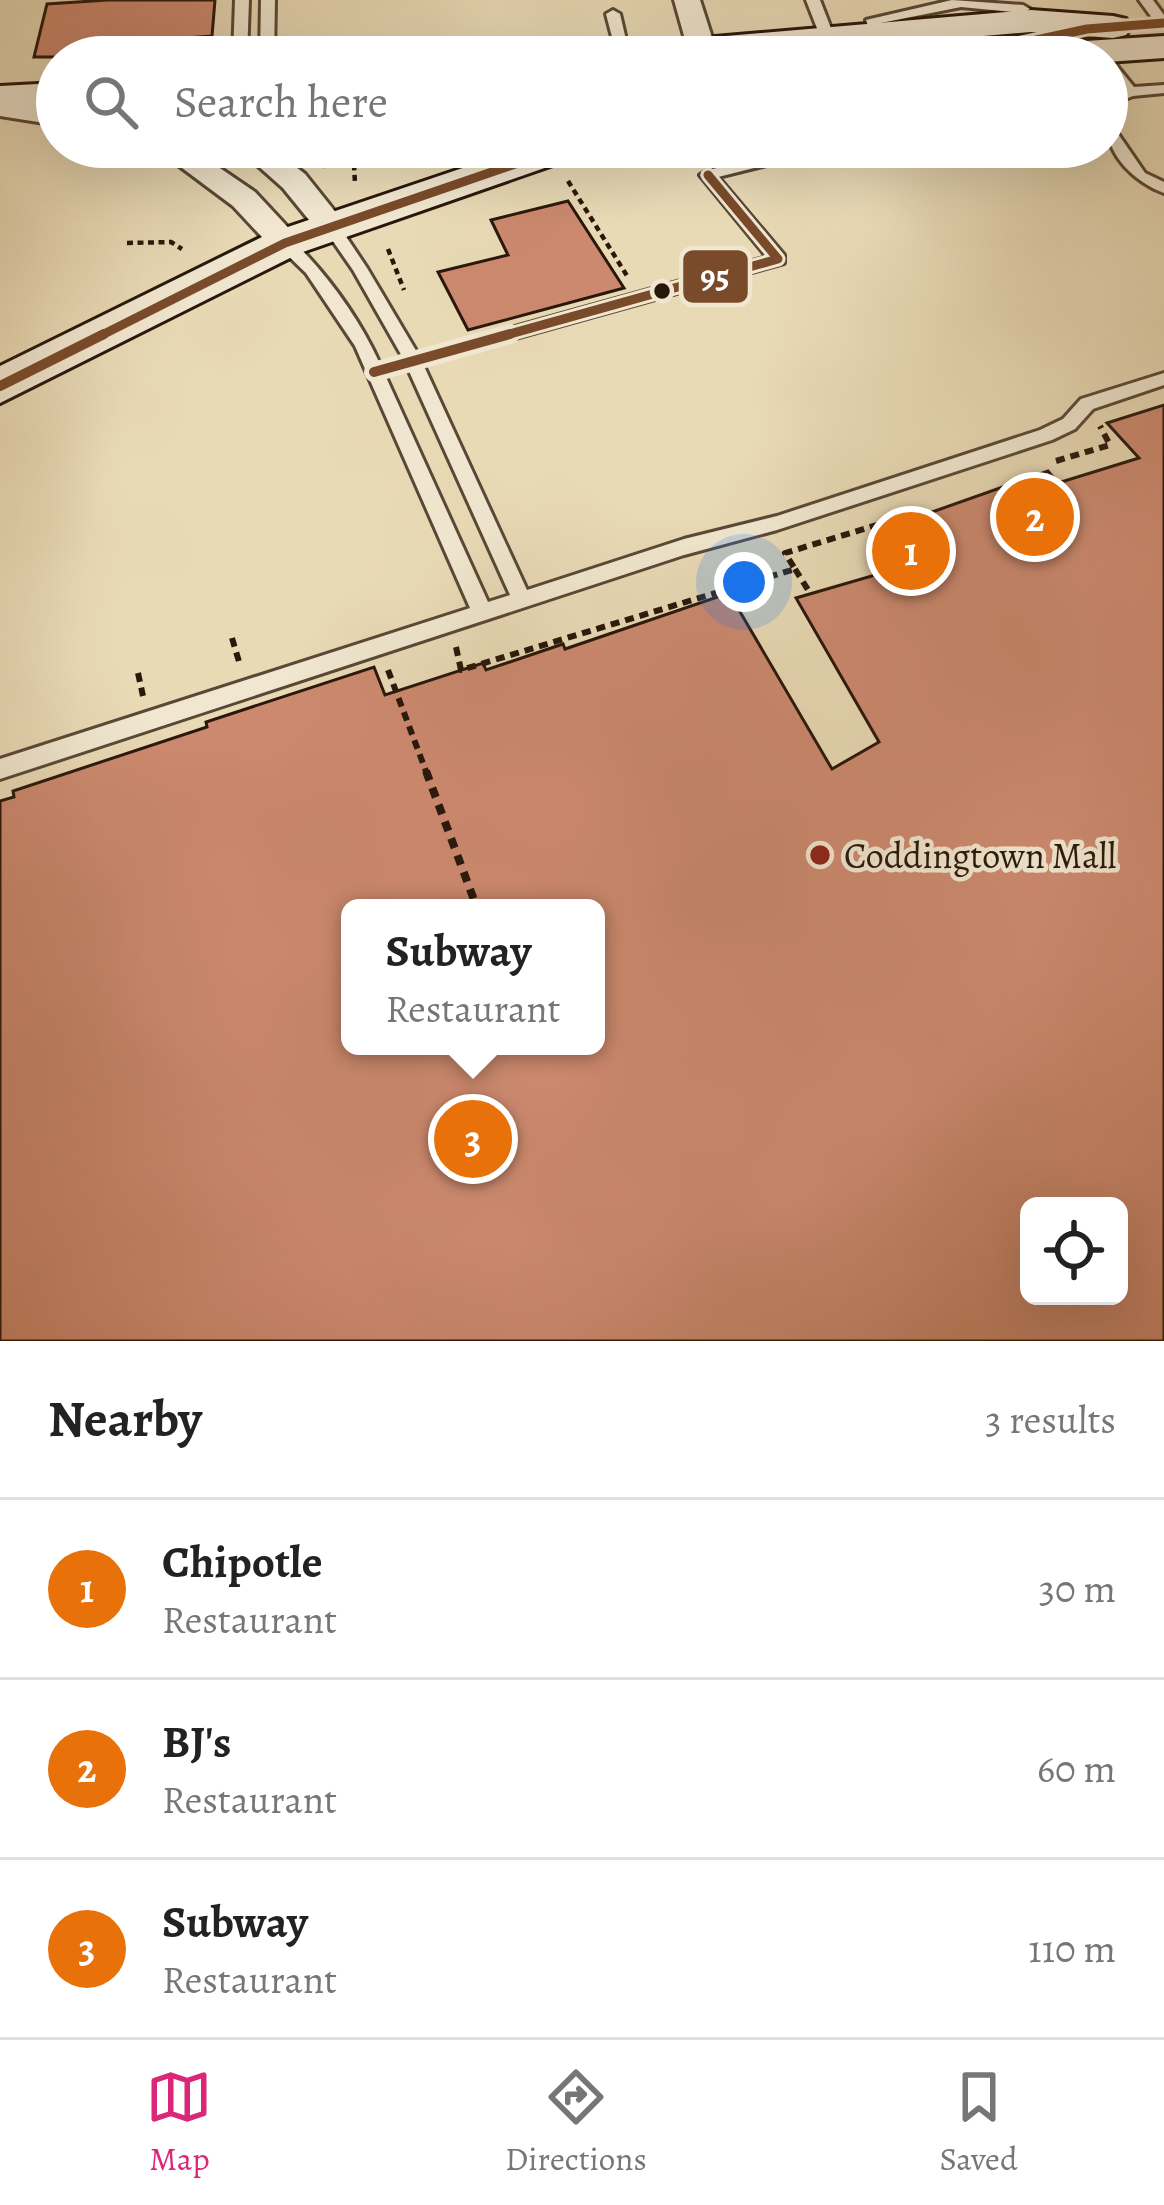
<!DOCTYPE html>
<html lang="en">
<head>
<meta charset="utf-8">
<style>
	:root { --surface:#fff; --page:#f6f6f6; --text:#222; --muted:#767676; --line:#e0e0e0; --accent:#db2777 }
	body { margin:0; font-family:Alegreya,serif; background:var(--page); color:var(--text) }
	.controls { position:absolute; right:36px; bottom:36px; display:grid; overflow:hidden; border-radius:18px; box-shadow:0 12px 48px #0002 }
	.controls button { width:108px; height:108px; display:grid; place-items:center; padding:0; border:0; border-bottom:3px solid var(--line); background:var(--surface); color:var(--text); font:60px sans-serif }
	.you { position:absolute; left:744px; top:582px; width:42px; height:42px; margin:-30px; border:9px solid #fff; border-radius:50%; background:#1a73e8; box-shadow:0 0 0 18px #1a73e833 }
	.badge { display:grid; place-items:center; width:78px; height:78px; border-radius:50%; background:var(--accent); color:#fff; font-size:39px; font-weight:700 }
	.pin { position:absolute; translate:-50% -50%; border:6px solid #fff; box-shadow:0 3px 12px #0006 }
	.popup { position:absolute; left:341px; top:899px; width:264px; height:156px; box-sizing:border-box; display:grid; place-content:center; border-radius:18px; background:var(--surface); filter:drop-shadow(0 3px 9px #0005); font-size:39px; white-space:nowrap; color:var(--muted) }
	.popup b { font-size:45px; color:var(--text) }
	.popup::after { content:''; position:absolute; left:50%; top:100%; margin-left:-24px; border:24px solid transparent; border-top-color:var(--surface) }
	.list { margin:0; padding:0; list-style:none }
	h2 { display:flex; justify-content:space-between; align-items:center; height:156px; margin:0; padding:0 48px; font-size:51px }
	h2 small { font-size:39px; font-weight:400; color:var(--muted) }
	.list li { display:grid; grid-template-columns:78px 1fr auto; gap:36px; align-items:center; box-sizing:border-box; height:180px; padding:0 48px; border-top:3px solid var(--line) }
	.list b { display:block; font-size:45px; white-space:nowrap }
	.list p { margin:0; font-size:39px; white-space:nowrap; color:var(--muted) }
	.list em { font-size:39px; font-style:normal; color:var(--muted) }
	.icon { flex:none; width:66px; height:66px; fill:none; stroke:currentColor; stroke-width:2; stroke-linecap:round; stroke-linejoin:round }
	.map { position:relative; flex:none; width:1164px; height:1341px; overflow:hidden }
	.search { position:absolute; background:var(--surface); box-shadow:0 12px 48px #0002; left:36px; right:36px; top:36px; height:132px; display:flex; align-items:center; gap:30px; box-sizing:border-box; padding:0 42px; border-radius:66px; color:var(--muted); font-size:45px }
	.sheet { height:696px; background:var(--surface) }
	nav { display:flex; justify-content:space-around; align-items:center; box-sizing:border-box; height:168px; border-top:3px solid var(--line); background:var(--surface); font-size:33px; color:var(--muted) }
	nav a { display:grid; justify-items:center; gap:6px }
	nav .on { color:var(--accent) }
	.map>svg:first-child { display:block }
	.building { fill:#cc896f; stroke:#29170b; stroke-width:3; fill-rule:evenodd }
	.lines { fill:none; stroke-linecap:round; stroke-linejoin:round }
	.lane-casing { stroke:#594836; stroke-width:6 }
	.street-casing { stroke:#594836; stroke-width:6 }
	.secondary-casing { stroke:#29170b; stroke-width:6 }
	.path-far2 { stroke:#29170b; stroke-width:4.5; stroke-dasharray:6 4.5; stroke-linecap:butt }
	.path-far1 { stroke:#29170b; stroke-width:6; stroke-dasharray:9 6; stroke-linecap:butt }
	.path { stroke:#29170b; stroke-width:8; stroke-dasharray:10 8; stroke-linecap:butt }
	.lane { fill:#f1e7d0; fill-rule:evenodd }
	.street { fill:#f1e7d0; fill-rule:evenodd }
	.secondary { fill:#f1e7d0; fill-rule:evenodd }
	.bus-1-far1-casing { stroke:#f1e7d0; stroke-width:15 }
	.bus-1-casing { stroke:#f1e7d0; stroke-width:20 }
	.bus-1-far1 { stroke:#7a4b2a; stroke-width:9 }
	.bus-1 { stroke:#7a4b2a; stroke-width:10 }
	.bus-dot { fill:#29170b; stroke:#f1e7d0; stroke-width:4.5 }
	.poi-dot { fill:#8f2418; stroke:#f1e7d0; stroke-width:4.5 }
	.labels { text-anchor:middle; dominant-baseline:central; stroke-width:9; stroke-linejoin:round; paint-order:stroke }
	.poi-label { font-size:36px; fill:#29170b; stroke:#f1e7d0; text-anchor:start }
	.line-badge { stroke:#f1e7d0; stroke-width:4.5 }
	.badge-label { font-size:33px; text-anchor:middle; font-weight:bold; fill:#fff }
</style>
</head>
<body>
<div class="map">
<svg width="1164" height="1341" viewBox="0 0 1164 1341">
	<rect width="100%" height="100%" fill="#e9dab6"/>
	<filter id="stains"><feTurbulence type="fractalNoise" baseFrequency=".00167" numOctaves="4"/><feColorMatrix values="0 0 0 0 .2 0 0 0 0 .09 0 0 0 0 .02 0 0 0 .5 -.17"/></filter>
	<radialGradient id="worn" r=".72"><stop offset=".6" stop-color="#630" stop-opacity="0"/><stop offset="1" stop-color="#630" stop-opacity=".3"/></radialGradient>
	<g class="building">
		<polygon points="108,0 215,0 212,36 146,41 143,57 34,57 47,4"/>
		<polygon points="568,201 624,288 468,330 438,272 508,255 491,220"/>
		<path d="M1164,405V1341H0V801L14,797L13,791L207,727L206,722L374,667L385,695L483,663L486,670L563,644L565,649L729,593L832,769L879,742L796,598L903,567L885,540L940,522L932,512L1048,471L1058,483L1139,458L1107,423ZM350,908H596V1046H350ZM1029,1206H1119V1296H1029Z"/>
	</g>
	<g class="lines">
		<g class="lane-casing">
			<g id="lane">
				<polygon points="235,0 249,0 247,57 233,57"/>
				<polygon points="261,0 275,0 274,57 260,57"/>
				<polygon points="806,0 820,0 834,36 832,39 820,36"/>
				<polygon points="952,0 1023,5 1030,9 1023,13 961,7 881,23 884,32 877,36 870,32 866,20"/>
				<polygon points="1139,0 1153,0 1164,15 1164,27 1158,26"/>
				<polygon points="613,10 620,14 630,57 617,56 606,14"/>
				<polygon points="1107,59 1112,60 1134,87 1164,85 1164,93 1133,96 1107,106 1107,97 1121,91 1107,72"/>
				<path d="M1107,124L1112,125L1145,173L1164,182V193C1135,182 1107,156 1107,124Z"/>
				<path d="M812,147H839L718,177L784,255V263L423,364L527,590L684,539L777,516L1040,430L1063,419L1081,399L1164,373V385L1093,409L1075,429L1052,440L777,530L684,555L0,779V759L470,608L355,346L306,273L279,247V239H291C327,274 359,318 380,364L403,358L353,270L321,224L323,220H335L367,268L418,354L767,257L700,175L708,170ZM408,369L510,595L488,602L385,375Z"/>
			</g>
		</g>
		<g class="street-casing">
			<g id="street">
				<polygon points="674,0 700,0 716,50 712,56 692,56 688,50"/>
				<polygon points="0,98 57,107 57,125 0,116"/>
				<polygon points="154,147 189,147 255,192 296,236 301,243 296,250 274,250 233,206"/>
				<polygon points="237,147 270,147 305,174 345,224 340,231 318,231 283,188"/>
			</g>
		</g>
		<g class="secondary-casing">
			<g id="secondary">
				<polygon points="1031,10 1113,16 1126,19 1131,27 1126,35 1113,38 1031,32 739,57 590,57 596,49 609,46"/>
				<polygon points="1164,36 1164,58 1107,62 1107,57 1054,57 1051,53 1057,45 1070,42"/>
				<polygon points="57,83 57,107 0,110 0,86"/>
				<polygon points="525,147 585,147 579,156 300,253 0,403 0,366 270,233"/>
			</g>
		</g>
		<g class="path-far2">
			<polyline points="323,166 354,164 355,184"/>
			<polyline points="568,181 629,279"/>
			<polyline points="127,243 171,242 182,249"/>
			<polyline points="388,249 404,290"/>
		</g>
		<g class="path-far1">
			<polyline points="1056,461 1110,445 1100,426"/>
			<polyline points="743,557 756,580"/>
			<polyline points="795,569 810,593"/>
			<polyline points="232,638 240,665"/>
			<polyline points="456,647 461,670 795,569 785,553 900,518 901,510"/>
			<polyline points="388,670 427,774"/>
			<polyline points="138,673 143,696"/>
		</g>
		<polyline class="path" points="426,771 477,908"/>
		<use href="#lane" class="lane"/>
		<use href="#street" class="street"/>
		<use href="#secondary" class="secondary"/>
		<g class="bus-1-far1-casing">
			<g id="bus-1-far1">
				<polyline points="957,57 1087,29 1164,23"/>
				<polyline points="98,337 285,243 565,147"/>
				<polyline points="499,337 778,259 708,175"/>
			</g>
		</g>
		<g class="bus-1-casing">
			<g id="bus-1">
				<polyline points="374,372 510,334"/>
				<polyline points="0,386 104,334"/>
			</g>
		</g>
		<use href="#bus-1-far1" class="bus-1-far1"/>
		<use href="#bus-1" class="bus-1"/>
	</g>
	<circle class="bus-dot" cx="662" cy="291" r="10"/>
	<circle class="poi-dot" cx="820" cy="855" r="12"/>
	<g class="labels">
		<g class="poi-label">
			<text x="844" y="855">Coddingtown Mall</text>
		</g>
	</g>
	<rect class="line-badge" x="681" y="248" width="69" height="57" rx="12" fill="#7a4b2a"/>
	<g class="badge-label">
		<text x="715" y="288">95</text>
	</g>
	<rect width="100%" height="100%" filter="url(#stains)"/>
	<rect width="100%" height="100%" fill="url(#worn)"/>
</svg>
<div class="controls">
<button><svg class="icon" aria-label="locate" viewBox="0 0 24 24"><circle cx="12" cy="12" r="6"/><path d="M12 2v4M12 18v4M2 12h4M18 12h4"/></svg></button>
</div>
<div class="you"></div>
<div class="pin badge" style="left:911px;top:551px;background:#e8710a">1</div>
<div class="pin badge" style="left:1035px;top:517px;background:#e8710a">2</div>
<div class="pin badge" style="left:473px;top:1139px;background:#e8710a">3</div>
<div class="popup"><b>Subway</b>Restaurant</div>
<div class="search"><svg class="icon" aria-label="search" viewBox="0 0 24 24"><circle cx="10" cy="10" r="6"/><path d="M15 15l6 6"/></svg>Search here</div>
</div>
<section class="sheet">
<h2>Nearby<small>3 results</small></h2>
<ul class="list">
<li><span class="badge" style="background:#e8710a">1</span><div><b>Chipotle</b><p>Restaurant</p></div><em>30 m</em></li>
<li><span class="badge" style="background:#e8710a">2</span><div><b>BJ's</b><p>Restaurant</p></div><em>60 m</em></li>
<li><span class="badge" style="background:#e8710a">3</span><div><b>Subway</b><p>Restaurant</p></div><em>110 m</em></li>
</ul>
</section>
<nav>
<a class="on"><svg class="icon" aria-label="map" viewBox="0 0 24 24"><path d="M3 6l6-2 6 2 6-2v14l-6 2-6-2-6 2zM9 4v14M15 6v14"/></svg>Map</a>
<a><svg class="icon" aria-label="directions" viewBox="0 0 24 24"><path d="M12 3l9 9-9 9-9-9zM9 14v-3h6M13 9l2 2-2 2"/></svg>Directions</a>
<a><svg class="icon" aria-label="saved" viewBox="0 0 24 24"><path d="M7 4h10v16l-5-4-5 4z"/></svg>Saved</a>
</nav>
</body>
</html>
